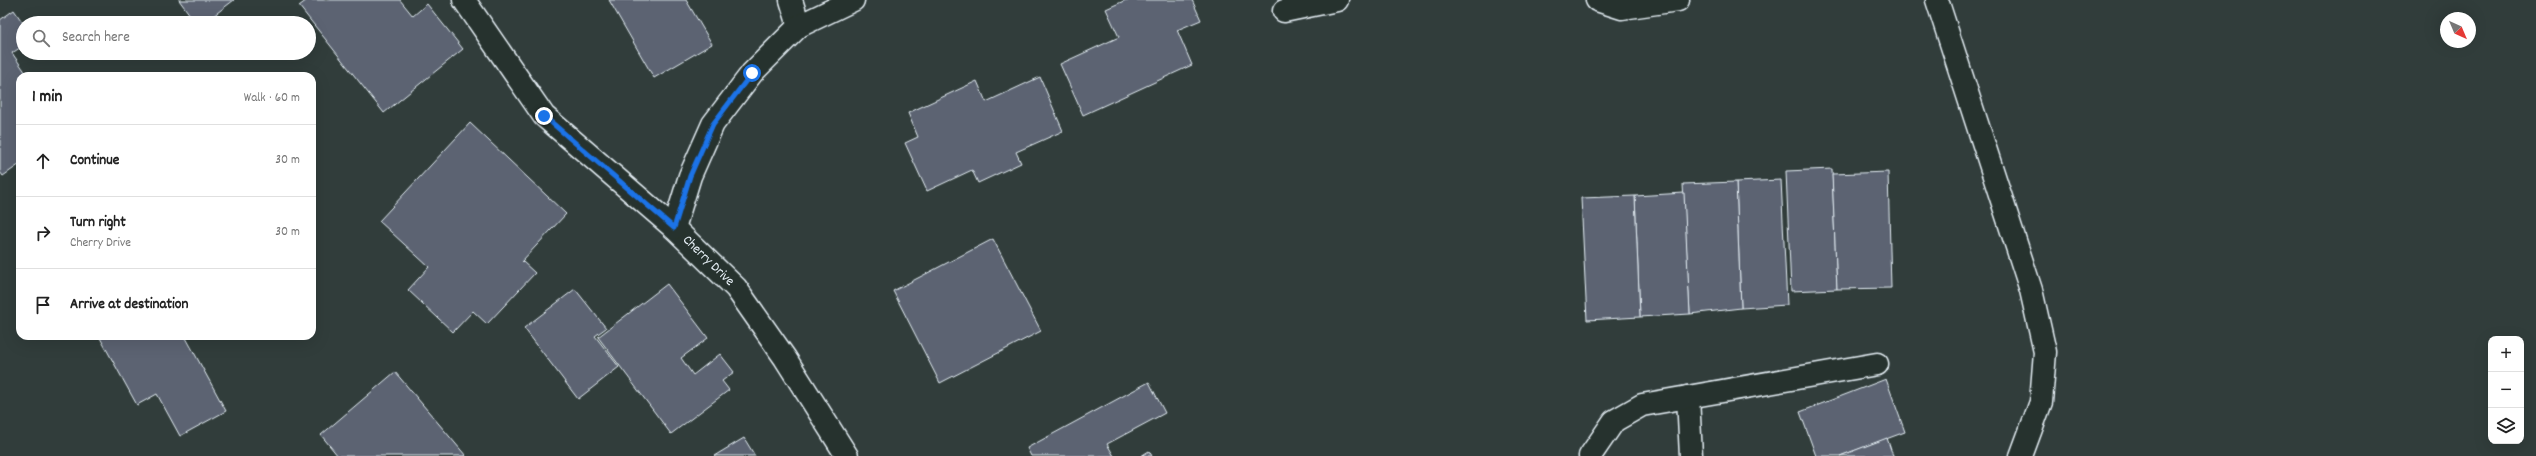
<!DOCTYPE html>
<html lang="en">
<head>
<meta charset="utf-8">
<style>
	:root { --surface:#fff; --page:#f2f2f2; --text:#222; --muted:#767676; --line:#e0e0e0 }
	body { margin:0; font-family:Dekko,sans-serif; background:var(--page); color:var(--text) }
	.controls { position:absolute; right:12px; bottom:12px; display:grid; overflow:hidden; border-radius:8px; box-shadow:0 4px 16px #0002 }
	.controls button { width:36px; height:36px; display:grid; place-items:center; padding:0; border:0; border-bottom:1px solid var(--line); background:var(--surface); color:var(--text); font:20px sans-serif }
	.compass { position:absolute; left:2440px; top:12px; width:36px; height:36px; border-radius:50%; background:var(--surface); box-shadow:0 4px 16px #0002; rotate:136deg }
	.stop { position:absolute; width:12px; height:12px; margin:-9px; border:3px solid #1a73e8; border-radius:50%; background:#fff }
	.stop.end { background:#1a73e8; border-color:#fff; box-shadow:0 1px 4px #0008 }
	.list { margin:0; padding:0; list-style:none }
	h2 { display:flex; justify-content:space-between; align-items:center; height:52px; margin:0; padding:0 16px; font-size:17px }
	h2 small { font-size:13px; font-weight:400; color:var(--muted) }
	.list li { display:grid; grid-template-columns:26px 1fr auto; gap:12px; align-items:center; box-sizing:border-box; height:72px; padding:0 16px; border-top:1px solid var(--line) }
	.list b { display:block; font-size:15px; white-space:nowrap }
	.list p { margin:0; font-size:13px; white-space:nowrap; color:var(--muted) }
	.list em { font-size:13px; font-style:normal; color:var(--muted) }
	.icon { flex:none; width:22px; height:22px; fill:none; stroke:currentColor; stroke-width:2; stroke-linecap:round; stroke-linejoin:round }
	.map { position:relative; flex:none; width:2536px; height:456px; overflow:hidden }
	.search { position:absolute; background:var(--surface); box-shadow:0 4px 16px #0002; left:16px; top:16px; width:300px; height:44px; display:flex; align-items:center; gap:10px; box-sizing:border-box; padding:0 14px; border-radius:22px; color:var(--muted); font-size:15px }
	.panel { position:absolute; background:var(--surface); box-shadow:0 4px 16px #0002; left:16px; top:72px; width:300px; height:268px; border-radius:12px }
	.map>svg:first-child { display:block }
	.building { fill:#5b6472; stroke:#e8f1f8 }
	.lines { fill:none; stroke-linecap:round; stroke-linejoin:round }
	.minor-casing { stroke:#e8f1f8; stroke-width:25 }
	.minor { stroke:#26332d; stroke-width:22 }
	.route { stroke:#1a73e8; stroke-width:5 }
	.labels { text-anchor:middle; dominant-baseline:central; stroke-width:3; stroke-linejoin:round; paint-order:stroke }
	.street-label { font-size:14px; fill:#e8f1f8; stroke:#26332d }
</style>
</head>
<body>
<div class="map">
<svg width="2536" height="456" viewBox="0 0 2536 456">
	<rect width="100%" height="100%" fill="#313d3b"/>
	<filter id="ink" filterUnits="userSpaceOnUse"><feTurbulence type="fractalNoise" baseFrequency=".025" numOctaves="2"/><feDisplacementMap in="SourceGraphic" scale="8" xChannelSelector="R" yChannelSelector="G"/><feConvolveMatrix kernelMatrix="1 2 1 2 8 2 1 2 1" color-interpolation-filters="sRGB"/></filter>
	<g filter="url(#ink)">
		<g class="building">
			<polygon points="179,0 234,0 204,23 196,23"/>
			<polygon points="307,0 400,0 413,16 427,4 463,49 384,113 299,6"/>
			<polygon points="609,0 686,0 712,44 654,78"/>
			<polygon points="1126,0 1192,0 1201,20 1177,30 1192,65 1083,115 1060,64 1119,37 1106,9"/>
			<polygon points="14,10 23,23 23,46 12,53 28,76 20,76 20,164 3,176 0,172 0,20"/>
			<polygon points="1040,77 1063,131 1016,152 1021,163 978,183 972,170 927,191 905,143 918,137 908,113 977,81 986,102"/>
			<polygon points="470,123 566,214 522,261 535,273 487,324 473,311 453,332 408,290 429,267 379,221"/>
			<polygon points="1832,169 1837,289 1791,291 1786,171"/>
			<polygon points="1888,172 1891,288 1837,289 1832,174"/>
			<polygon points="1781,180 1787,305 1741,308 1736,182"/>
			<polygon points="1736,182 1741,308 1690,314 1683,184"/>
			<polygon points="1684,193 1690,314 1640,317 1635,196"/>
			<polygon points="1635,196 1640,317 1587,320 1581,198"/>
			<polygon points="993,239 1041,331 940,383 893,291"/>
			<polygon points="667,284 708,338 681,358 693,375 720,354 734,372 722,381 729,390 671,434 598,337"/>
			<polygon points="575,289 606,328 595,336 619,367 578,399 524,328"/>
			<polygon points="99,336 185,336 226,411 180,436 157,394 137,405"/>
			<polygon points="395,372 466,456 338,456 321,435"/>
			<polygon points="1886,379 1905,432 1840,456 1816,456 1800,412"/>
			<polygon points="1149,382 1165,413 1107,444 1114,456 1031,456 1027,448"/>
			<polygon points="744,438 755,456 714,456"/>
			<polygon points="1887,438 1893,456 1840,456"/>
			<polygon points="1149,451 1152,456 1141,456"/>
		</g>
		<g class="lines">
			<g class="minor-casing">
				<g id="minor">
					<path id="s1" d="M464,0L544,116L674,228L736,288L785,358L847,456"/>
					<polyline points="791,0 799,26"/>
					<polyline points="1597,0 1622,8 1678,0"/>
					<polyline points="1937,0 2031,290 2045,352 2041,402 2021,456"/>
					<polyline points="1284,11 1337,0"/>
					<polyline points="674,228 690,176 713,124 752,73 799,26 853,0"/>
					<polyline points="1688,397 1691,456"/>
					<polyline points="1590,456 1614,421 1642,405 1877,364"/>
				</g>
			</g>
			<use href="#minor" class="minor"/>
		</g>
	</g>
	<g class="lines" filter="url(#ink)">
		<polyline class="route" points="544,116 674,228 690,176 713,124 752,73"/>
	</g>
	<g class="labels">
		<g class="street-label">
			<text stroke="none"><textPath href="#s1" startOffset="360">Cherry Drive</textPath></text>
		</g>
	</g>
</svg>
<div class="controls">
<button>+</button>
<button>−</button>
<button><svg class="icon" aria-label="layers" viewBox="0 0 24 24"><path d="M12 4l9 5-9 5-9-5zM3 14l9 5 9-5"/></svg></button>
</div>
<svg class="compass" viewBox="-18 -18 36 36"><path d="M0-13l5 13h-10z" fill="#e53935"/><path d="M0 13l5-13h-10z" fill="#767676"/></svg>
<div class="stop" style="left:752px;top:73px"></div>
<div class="stop end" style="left:544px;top:116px"></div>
<div class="search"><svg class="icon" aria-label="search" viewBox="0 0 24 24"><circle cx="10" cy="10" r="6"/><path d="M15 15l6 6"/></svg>Search here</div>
<section class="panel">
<h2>1 min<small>Walk · 60 m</small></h2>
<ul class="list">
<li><svg class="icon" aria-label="ahead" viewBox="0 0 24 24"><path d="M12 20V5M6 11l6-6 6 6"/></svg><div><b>Continue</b></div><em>30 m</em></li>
<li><svg class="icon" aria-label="right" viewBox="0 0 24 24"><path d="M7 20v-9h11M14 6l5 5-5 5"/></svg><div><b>Turn right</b><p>Cherry Drive</p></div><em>30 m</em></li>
<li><svg class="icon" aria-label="arrive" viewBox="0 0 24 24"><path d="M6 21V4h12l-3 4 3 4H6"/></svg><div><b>Arrive at destination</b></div></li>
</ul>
</section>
</div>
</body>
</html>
